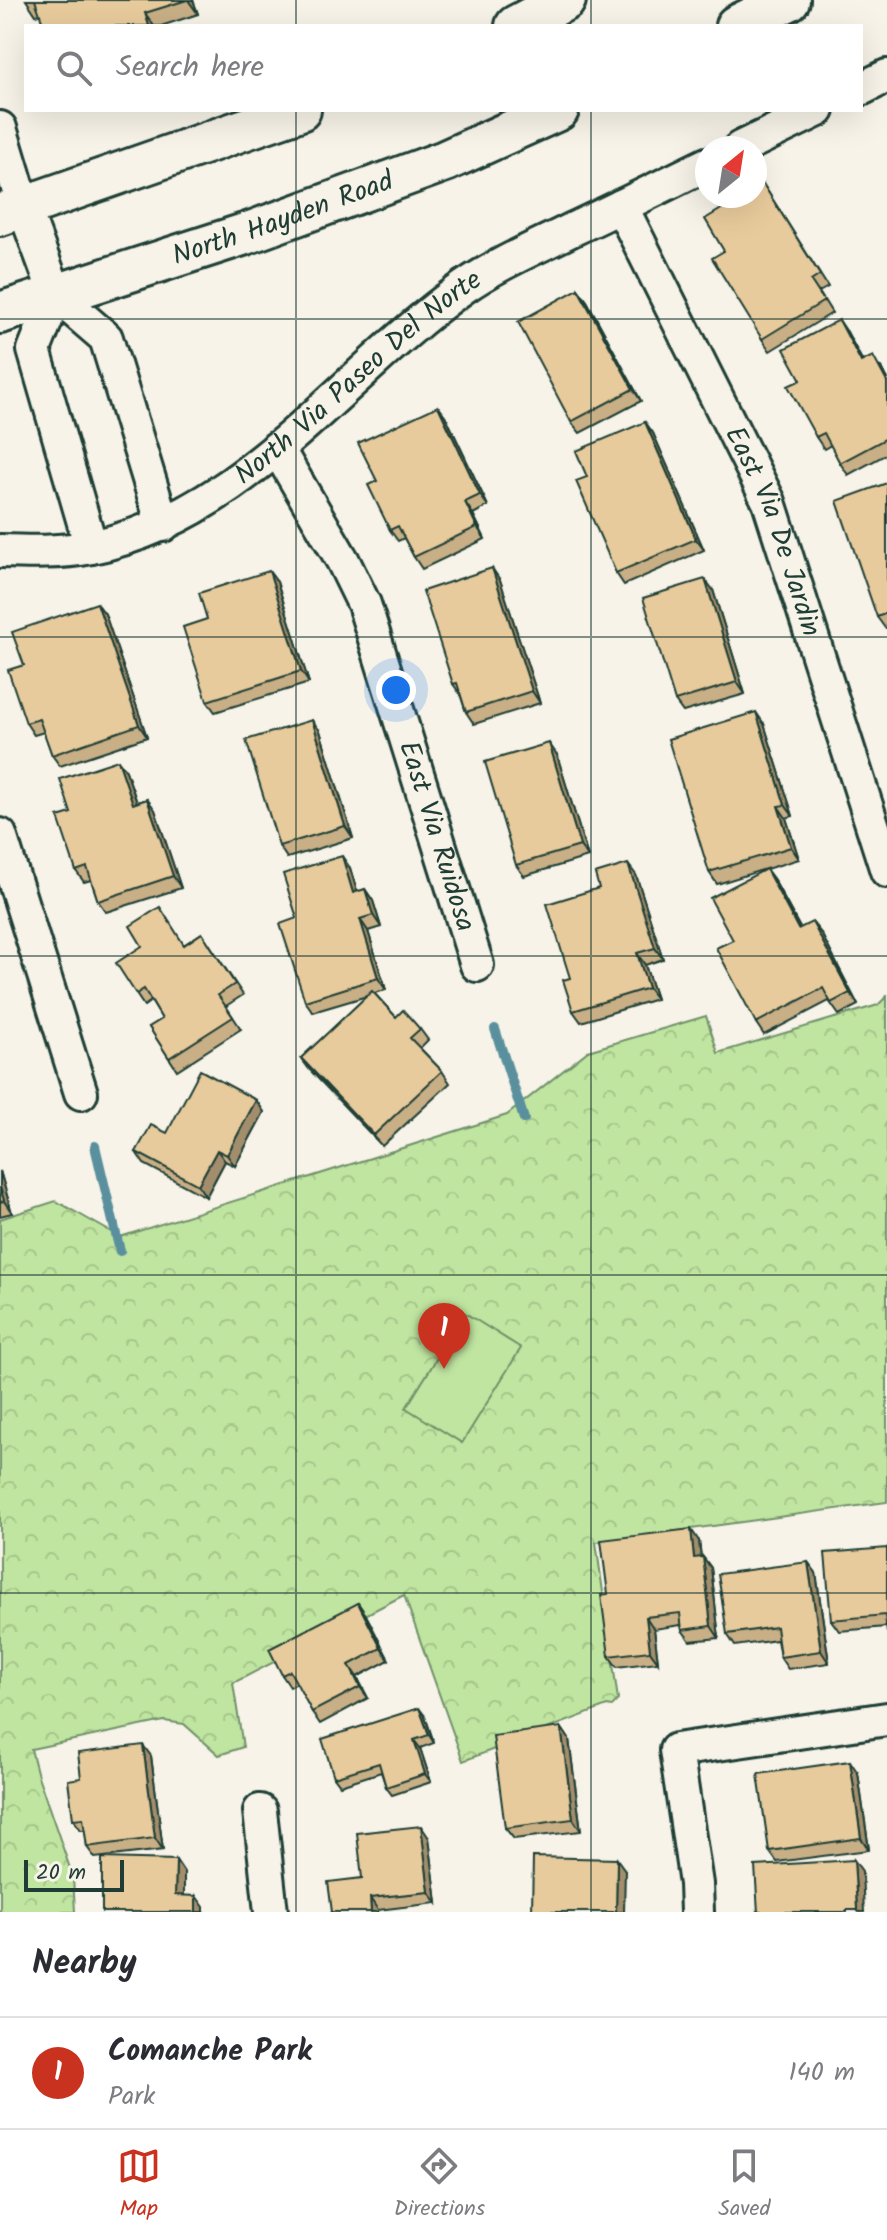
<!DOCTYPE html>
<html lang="en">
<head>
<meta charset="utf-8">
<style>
	:root { --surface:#fff; --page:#f7f7f7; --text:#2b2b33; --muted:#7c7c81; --line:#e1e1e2; --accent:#c8321e }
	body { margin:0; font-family:Kalam,sans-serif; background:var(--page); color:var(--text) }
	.compass { position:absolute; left:695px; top:136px; width:72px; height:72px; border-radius:50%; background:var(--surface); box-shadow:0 8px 32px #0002; rotate:30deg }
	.scale { position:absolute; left:24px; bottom:20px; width:100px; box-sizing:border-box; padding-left:8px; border:4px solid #1f3d34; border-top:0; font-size:22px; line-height:28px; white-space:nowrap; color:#1f3d34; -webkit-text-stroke:6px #f7f3e8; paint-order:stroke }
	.you { position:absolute; left:396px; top:690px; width:28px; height:28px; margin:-20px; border:6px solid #fff; border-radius:50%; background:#1a73e8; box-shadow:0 0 0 12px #1a73e833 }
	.badge { display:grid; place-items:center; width:52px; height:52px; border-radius:50%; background:var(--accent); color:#fff; font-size:26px; font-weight:700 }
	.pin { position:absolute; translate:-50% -66px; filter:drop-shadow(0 2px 4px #0008) }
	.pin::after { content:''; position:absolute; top:42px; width:28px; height:24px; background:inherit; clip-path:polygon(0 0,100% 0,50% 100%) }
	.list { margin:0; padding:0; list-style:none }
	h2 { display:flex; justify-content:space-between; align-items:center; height:104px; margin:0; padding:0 32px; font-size:34px }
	h2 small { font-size:26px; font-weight:400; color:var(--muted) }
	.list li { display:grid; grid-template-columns:52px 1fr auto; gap:24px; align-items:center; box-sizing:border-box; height:112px; padding:0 32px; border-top:2px solid var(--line) }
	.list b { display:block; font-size:30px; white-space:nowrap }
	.list p { margin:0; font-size:26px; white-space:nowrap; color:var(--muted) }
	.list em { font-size:26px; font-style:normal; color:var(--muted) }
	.icon { flex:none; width:44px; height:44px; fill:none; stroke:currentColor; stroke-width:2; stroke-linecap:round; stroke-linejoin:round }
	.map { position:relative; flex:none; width:887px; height:1912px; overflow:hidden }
	.search { position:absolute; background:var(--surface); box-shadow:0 8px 32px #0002; left:24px; right:24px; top:24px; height:88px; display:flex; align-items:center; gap:20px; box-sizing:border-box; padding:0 28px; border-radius:0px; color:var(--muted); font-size:30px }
	.sheet { height:216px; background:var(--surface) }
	nav { display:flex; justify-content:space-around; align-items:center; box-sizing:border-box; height:112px; border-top:2px solid var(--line); background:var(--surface); font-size:22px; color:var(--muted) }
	nav a { display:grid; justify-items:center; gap:4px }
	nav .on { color:var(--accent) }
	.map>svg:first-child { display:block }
	.park { fill:url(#park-crowns); stroke:#70916a; stroke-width:2 }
	.pitch { fill:#c0e5a0; stroke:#70916a; stroke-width:2 }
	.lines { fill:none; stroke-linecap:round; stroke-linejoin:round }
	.stream { stroke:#5a909d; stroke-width:10 }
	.minor-casing { stroke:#1f3d34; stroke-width:38 }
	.major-casing { stroke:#1f3d34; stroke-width:46 }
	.minor { stroke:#f7f3e8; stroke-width:32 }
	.major { stroke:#f7f3e8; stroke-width:40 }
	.wall { fill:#c8af86; stroke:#1f3d34; stroke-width:2 }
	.shaded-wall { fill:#a28e6d; stroke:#1f3d34; stroke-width:2 }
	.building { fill:#e8cb9c; stroke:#1f3d34; stroke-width:2 }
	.grid { fill:none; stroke:#1f3d34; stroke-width:2; stroke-opacity:0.55 }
	.labels { text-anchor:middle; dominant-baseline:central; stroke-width:6; stroke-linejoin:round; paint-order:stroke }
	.street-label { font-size:28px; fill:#1f3d34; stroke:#f7f3e8 }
</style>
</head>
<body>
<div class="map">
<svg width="887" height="1912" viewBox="0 0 887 1912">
	<defs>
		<pattern id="park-crowns" width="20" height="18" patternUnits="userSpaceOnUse" patternTransform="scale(2)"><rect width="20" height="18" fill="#c0e5a0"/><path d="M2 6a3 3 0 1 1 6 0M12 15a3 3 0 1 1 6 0" fill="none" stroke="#a5c58a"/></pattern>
	</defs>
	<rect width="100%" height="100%" fill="#f7f3e8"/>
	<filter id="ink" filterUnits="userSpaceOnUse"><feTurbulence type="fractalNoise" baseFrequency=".0125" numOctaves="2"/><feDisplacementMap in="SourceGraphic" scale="16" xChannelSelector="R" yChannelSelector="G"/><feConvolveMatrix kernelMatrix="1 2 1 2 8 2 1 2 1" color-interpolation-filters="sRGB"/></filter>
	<g filter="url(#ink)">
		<polygon class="park" points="887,996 887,1502 596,1542 618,1700 611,1707 607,1706 463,1761 404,1595 233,1683 243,1747 219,1755 184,1724 164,1721 31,1749 38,1776 73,1877 75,1912 0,1912 0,1219 56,1201 120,1237 507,1115 588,1051 706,1016 718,1053 878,1005"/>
		<polygon class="pitch" points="465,1313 521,1348 462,1443 406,1408"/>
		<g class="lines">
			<g class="stream">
				<polyline points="495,1029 524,1119"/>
				<polyline points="95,1146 120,1251"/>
			</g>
			<g class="minor-casing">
				<g id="minor">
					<polyline points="861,89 887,76"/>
					<polyline points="0,128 24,208 56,295 106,338 163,525"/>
					<polyline points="740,148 818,110"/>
					<path id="s1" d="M621,206L769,502L887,871"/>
					<polyline points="56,295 34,350 91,547"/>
					<path id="s2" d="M277,448L343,561L364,604L477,965"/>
					<path id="s3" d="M0,551C30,552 61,553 91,547C245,517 342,373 464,287C497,264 535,248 571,230C616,209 662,186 707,164"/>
					<polyline points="0,835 81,1093"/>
					<polyline points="260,1811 271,1912"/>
					<polyline points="697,1912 696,1884 676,1750 887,1719"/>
				</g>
			</g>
			<g class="major-casing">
				<g id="major">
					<polyline points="516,26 565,0"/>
					<polyline points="736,26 789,0"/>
					<polyline points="0,215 300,110"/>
					<path id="s4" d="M0,313L245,234L445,161L558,110"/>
				</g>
			</g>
			<use href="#minor" class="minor"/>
			<use href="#major" class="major"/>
		</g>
		<g class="wall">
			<polygon points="26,0 193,0 198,14 161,26 44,26 40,14 36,15"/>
			<polygon points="763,184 828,287 819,292 832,313 770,351 762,339 724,251"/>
			<polygon points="578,289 587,301 641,401 580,433 571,422"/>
			<polygon points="847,332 862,361 881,367 887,379 887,454 848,475 840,463 831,445 824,449 816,437 801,380"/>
			<polygon points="438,406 446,417 488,506 473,514 485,539 422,569 414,557 404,538 398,541 390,530 377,481"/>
			<polygon points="645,422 653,433 704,550 624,585 616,573 587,477"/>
			<polygon points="887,483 887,628 885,628 877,617"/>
			<polygon points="500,580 540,703 474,724 466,712 460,694 453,684"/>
			<polygon points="277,582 309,683 215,712 207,701 207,619"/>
			<polygon points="713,590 745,694 683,712 675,701"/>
			<polygon points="105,614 147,737 60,766 52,755 44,732 34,735 26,723 24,665"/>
			<polygon points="764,724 793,816 786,818 799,859 766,869 774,880 800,928 821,933 858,1005 839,1015 829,1001 764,1035 756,1023 733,940 765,869 717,884 709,872"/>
			<polygon points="320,731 353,838 287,858 279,846"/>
			<polygon points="557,755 588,857 524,876 516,865"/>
			<polygon points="126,771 137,802 147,799 155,810 181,888 106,912 98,901 91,880 84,882 76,871 71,813"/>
			<polygon points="350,868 357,892 365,889 373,901 381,927 368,931 386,990 374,993 396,1017 420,1029 428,1040 420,1048 442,1071 450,1083 382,1146 309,1069 301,1058 367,996 313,1012 305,1001 297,918"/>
			<polygon points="636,875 663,959 645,965 656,999 581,1022 573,1011 570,978 599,888"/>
			<polygon points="202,933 243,995 226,1006 241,1029 177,1070 149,1027 162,1019 151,1001 144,1006 136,994 185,944"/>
			<polygon points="256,1100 264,1112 235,1166 225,1161 206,1197 144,1164 136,1152 167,1133"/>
			<polygon points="0,1171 12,1213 0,1216"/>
			<polygon points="699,1541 701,1557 703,1557 711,1568 719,1638 690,1641 682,1630 681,1625 654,1629 658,1662 617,1667 609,1656 608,1594"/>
			<polygon points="887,1548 886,1627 839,1631 831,1620"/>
			<polygon points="808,1562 816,1573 829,1663 788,1669 780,1657 777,1640 735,1646 727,1634"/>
			<polygon points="358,1603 366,1615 389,1660 357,1677 368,1698 320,1724 312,1712 297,1683 290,1687 282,1675"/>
			<polygon points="425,1716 434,1743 420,1748 431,1782 392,1795 386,1787 381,1772 340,1785 334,1777"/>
			<polygon points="561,1727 569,1739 581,1831 514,1839 505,1828"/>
			<polygon points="151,1756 163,1850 95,1858 87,1847 85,1830 81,1830 73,1819 81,1778"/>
			<polygon points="858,1773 869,1850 777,1862 769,1851"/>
			<polygon points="429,1838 437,1903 378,1910 332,1912 362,1878"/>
		</g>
		<g class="shaded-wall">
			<polygon points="188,0 193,0 198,14"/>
			<polygon points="145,13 154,26 149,26"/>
			<polygon points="578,289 587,301 641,401 633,389"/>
			<polygon points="839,320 847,332 869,373 861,362"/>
			<polygon points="438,406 446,417 488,506 480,495"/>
			<polygon points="645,422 653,433 704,550 696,539"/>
			<polygon points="465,502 473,514 485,539 477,527"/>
			<polygon points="492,568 500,580 540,703 532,691"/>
			<polygon points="269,571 277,582 309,683 301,671"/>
			<polygon points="705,579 713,590 745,694 737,682"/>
			<polygon points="97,603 105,614 147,737 139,725"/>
			<polygon points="756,712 764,724 793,816 785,805"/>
			<polygon points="312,720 320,731 353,838 345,826"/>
			<polygon points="549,743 557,755 588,857 580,846"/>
			<polygon points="118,760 126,771 141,815 133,804"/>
			<polygon points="147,799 155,810 181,888 173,876"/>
			<polygon points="778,806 786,818 799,859 791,847"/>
			<polygon points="342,856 350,868 361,905 353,893"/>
			<polygon points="628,864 636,875 663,959 655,948"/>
			<polygon points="766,869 774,880 807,941 798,929"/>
			<polygon points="365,889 373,901 381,927 373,915"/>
			<polygon points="360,919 368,931 386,990 378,978"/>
			<polygon points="812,922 821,933 858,1005 850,993"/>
			<polygon points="637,953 645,965 656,999 648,988"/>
			<polygon points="256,1100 264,1112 235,1166 227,1155"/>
			<polygon points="217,1150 225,1161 206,1197 198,1185"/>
			<polygon points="0,1171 12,1213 4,1201 0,1187"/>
			<polygon points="691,1529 699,1541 702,1570 694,1558"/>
			<polygon points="703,1557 711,1568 719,1638 711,1626"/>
			<polygon points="808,1562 816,1573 829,1663 821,1651"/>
			<polygon points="358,1603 366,1615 389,1660 381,1648"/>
			<polygon points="646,1617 654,1629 658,1662 650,1651"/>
			<polygon points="349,1665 357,1677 368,1698 360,1687"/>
			<polygon points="419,1708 425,1716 434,1743 429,1735"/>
			<polygon points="561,1727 569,1739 581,1831 573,1819"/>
			<polygon points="414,1740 420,1748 431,1782 425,1774"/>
			<polygon points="143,1745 151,1756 163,1850 155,1838"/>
			<polygon points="850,1761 858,1773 869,1850 861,1838"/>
			<polygon points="421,1826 429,1838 437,1903 429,1892"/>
			<polygon points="617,1859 625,1870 624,1912 616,1912"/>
			<polygon points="176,1860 184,1872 184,1907 175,1895"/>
			<polygon points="854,1860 862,1871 864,1912 859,1912 857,1910"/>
			<polygon points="196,1896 204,1907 204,1912 196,1912"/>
			<polygon points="370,1898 378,1910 378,1912 371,1912"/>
		</g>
		<g class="building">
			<polygon points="35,0 187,0 145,13 149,26 44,26"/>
			<polygon points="763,184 820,275 811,281 824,301 762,339 712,258 724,251 705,219 743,196 755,196 755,189"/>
			<polygon points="578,289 633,389 571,422 518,322"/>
			<polygon points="839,320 861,362 873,356 887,382 887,438 840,463 824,433 816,437 788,386 801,380 784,349"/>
			<polygon points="438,406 480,495 465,502 477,527 414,557 398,526 390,530 368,485 377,481 358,443"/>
			<polygon points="645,422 696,539 616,573 576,481 587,477 576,451"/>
			<polygon points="887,483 887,613 877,617 837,501"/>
			<polygon points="492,568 532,691 466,712 457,683 453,684 423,591"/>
			<polygon points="269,571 301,671 207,701 183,627 207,619 199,593"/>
			<polygon points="705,579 737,682 675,701 643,598"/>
			<polygon points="97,603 139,725 52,755 39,719 26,723 8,670 24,665 12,632"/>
			<polygon points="756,712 785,805 778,806 791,847 709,872 668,739"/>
			<polygon points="312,720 345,826 279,846 246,740"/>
			<polygon points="549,743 580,846 516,865 485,762"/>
			<polygon points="118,760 133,804 147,799 173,876 98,901 87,867 76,871 58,817 71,813 60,779"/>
			<polygon points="342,856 353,893 365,889 373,915 360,919 378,978 305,1001 280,924 297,918 283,874"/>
			<polygon points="628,864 655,948 637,953 648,988 573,1011 563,980 570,978 547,904 599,888 595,874"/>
			<polygon points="766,869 798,929 812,922 850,993 831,1003 823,988 756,1023 716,948 733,940 710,898"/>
			<polygon points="160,907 184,945 202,933 235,984 218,995 233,1017 169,1058 149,1027 162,1019 144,989 136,994 116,963 142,946 130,926"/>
			<polygon points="372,991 396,1017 403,1010 420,1029 410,1038 442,1071 374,1135 301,1058"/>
			<polygon points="200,1070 256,1100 227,1155 217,1150 198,1185 136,1152 151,1125 167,1133"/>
			<polygon points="0,1187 4,1201 0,1202"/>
			<polygon points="691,1529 694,1558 703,1557 711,1626 682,1630 680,1613 646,1617 650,1651 609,1656 601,1595 608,1594 601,1540"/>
			<polygon points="887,1548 887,1633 885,1615 831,1620 825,1553"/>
			<polygon points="808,1562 821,1651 780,1657 776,1627 727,1634 718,1574"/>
			<polygon points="358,1603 381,1648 349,1665 360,1687 312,1712 290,1671 282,1675 269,1649"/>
			<polygon points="419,1708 429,1735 414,1740 425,1774 386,1787 379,1763 334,1777 322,1739"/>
			<polygon points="561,1727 573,1819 505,1828 493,1736"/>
			<polygon points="143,1745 155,1838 87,1847 83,1818 73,1819 68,1780 81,1778 78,1753"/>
			<polygon points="850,1761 861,1838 769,1851 758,1774"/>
			<polygon points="421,1826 429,1892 370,1898 371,1912 332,1912 328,1882 362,1878 357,1833"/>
			<polygon points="533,1857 617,1859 616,1912 532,1912"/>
			<polygon points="102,1858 176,1860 175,1895 196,1896 196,1912 102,1912"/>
			<polygon points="854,1860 857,1910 847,1910 847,1912 758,1912 755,1866"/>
		</g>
	</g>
	<path class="grid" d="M296,0V26M591,0V26M296,110V1912M591,110V1912M0,319H887M0,637H887M0,956H887M0,1275H887M0,1593H887"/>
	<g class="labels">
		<g class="street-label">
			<text stroke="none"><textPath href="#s4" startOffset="298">North Hayden Road</textPath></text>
			<text stroke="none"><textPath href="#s3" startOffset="412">North Via Paseo Del Norte</textPath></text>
			<text stroke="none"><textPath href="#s1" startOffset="360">East Via De Jardin</textPath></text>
			<text stroke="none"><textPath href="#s2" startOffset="422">East Via Ruidosa</textPath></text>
		</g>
	</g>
</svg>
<svg class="compass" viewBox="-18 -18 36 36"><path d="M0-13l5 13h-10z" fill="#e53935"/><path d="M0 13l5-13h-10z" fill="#7c7c81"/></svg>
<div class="scale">20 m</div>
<div class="you"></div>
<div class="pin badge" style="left:444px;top:1369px">1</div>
<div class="search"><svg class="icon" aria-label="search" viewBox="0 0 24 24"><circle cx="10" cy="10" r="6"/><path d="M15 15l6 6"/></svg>Search here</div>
</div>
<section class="sheet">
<h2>Nearby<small></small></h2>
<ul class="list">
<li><span class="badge">1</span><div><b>Comanche Park</b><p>Park</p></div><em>140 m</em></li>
</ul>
</section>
<nav>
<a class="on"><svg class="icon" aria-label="map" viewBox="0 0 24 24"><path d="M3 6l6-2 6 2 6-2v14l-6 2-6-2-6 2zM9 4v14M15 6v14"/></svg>Map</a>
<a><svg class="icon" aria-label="directions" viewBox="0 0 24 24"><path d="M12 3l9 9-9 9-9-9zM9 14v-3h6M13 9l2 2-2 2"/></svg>Directions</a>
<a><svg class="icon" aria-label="saved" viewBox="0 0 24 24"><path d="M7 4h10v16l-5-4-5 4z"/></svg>Saved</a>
</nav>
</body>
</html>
